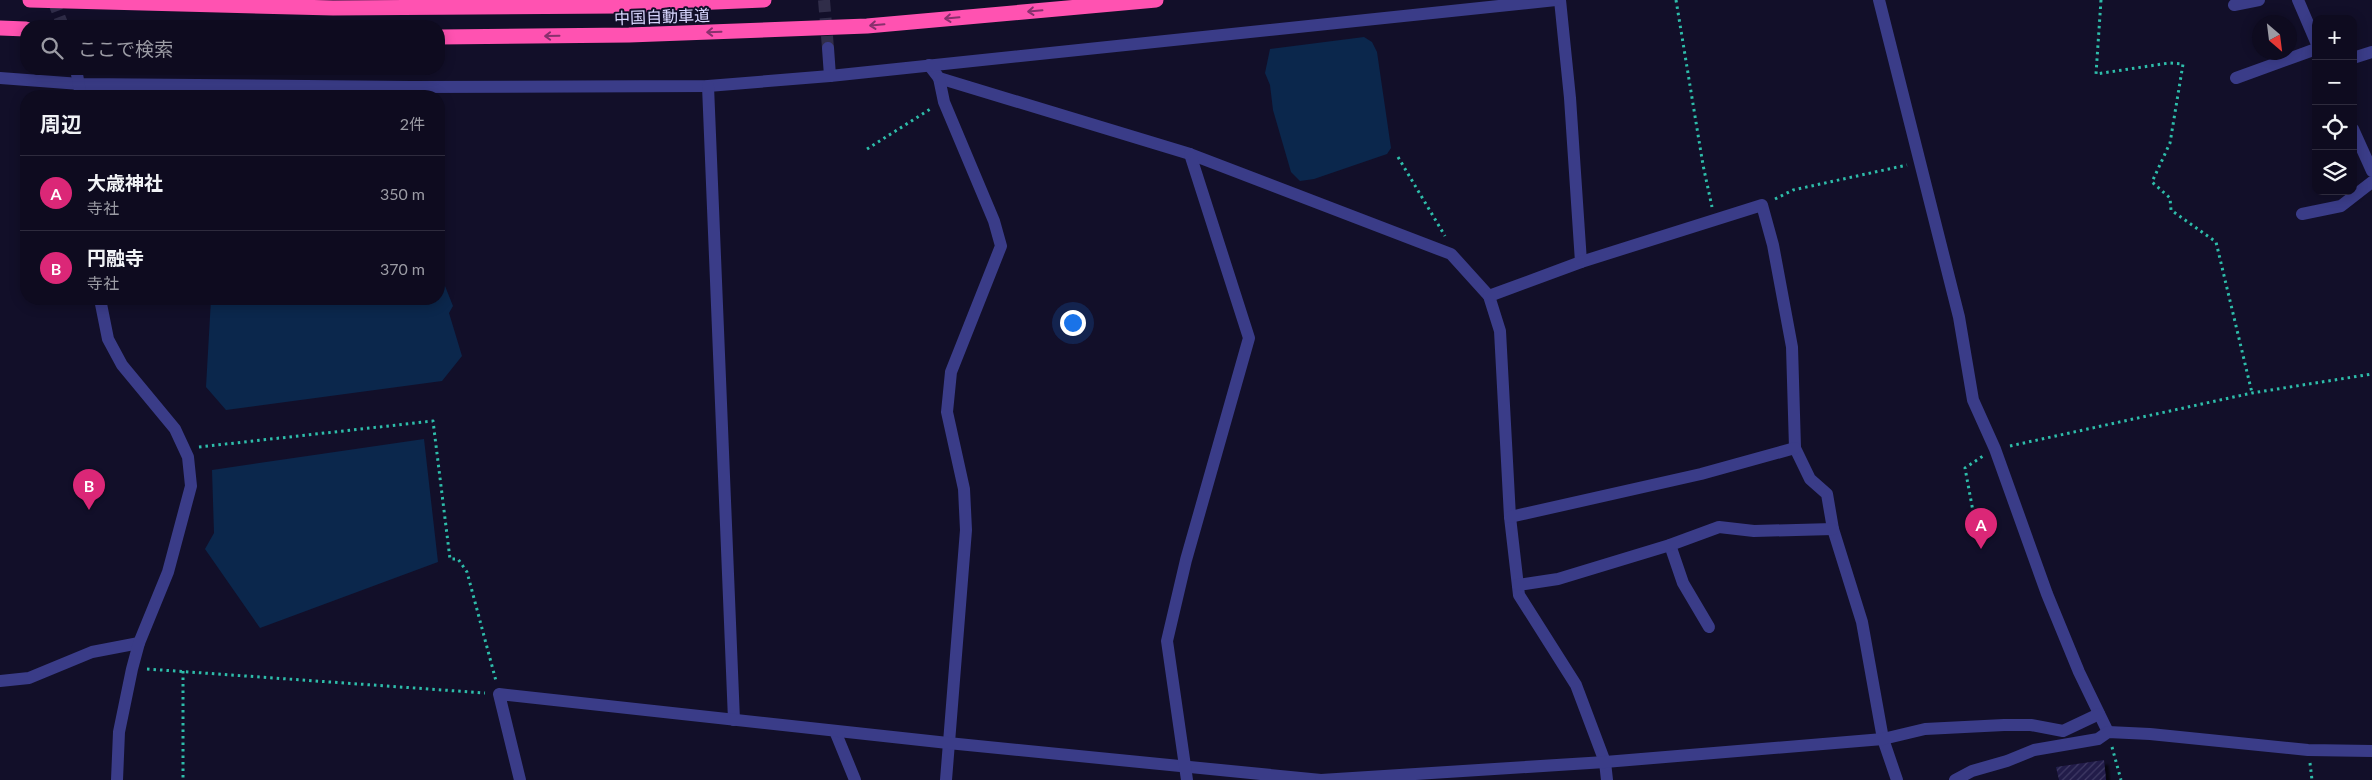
<!DOCTYPE html>
<html lang="ja">
<head>
<meta charset="utf-8">
<style>
	:root { --surface:#0e0b1f; --page:#1c192c; --text:#f1f3f6; --muted:#9b9ba4; --line:#2e2b3d; --accent:#db2777 }
	body { margin:0; font-family:Lato,"Noto Sans JP",sans-serif; background:var(--page); color:var(--text) }
	.controls { position:absolute; right:15px; top:15px; display:grid; overflow:hidden; border-radius:10px; box-shadow:0 2px 12px #0003 }
	.controls button { width:45px; height:45px; display:grid; place-items:center; padding:0; border:0; border-bottom:1px solid var(--line); background:var(--surface); color:var(--text); font:25px sans-serif }
	.compass { position:absolute; left:2252px; top:15px; width:45px; height:45px; border-radius:50%; background:var(--surface); box-shadow:0 2px 12px #0003; rotate:152deg }
	.you { position:absolute; left:1072px; top:322px; width:18px; height:18px; margin:-12px; border:4px solid #fff; border-radius:50%; background:#1a73e8; box-shadow:0 0 0 8px #1a73e833 }
	.badge { display:grid; place-items:center; width:32px; height:32px; border-radius:50%; background:var(--accent); color:#fff; font-size:16px; font-weight:700 }
	.pin { position:absolute; translate:-50% -41px; filter:drop-shadow(0 1px 2px #0008) }
	.pin::after { content:''; position:absolute; top:26px; width:18px; height:15px; background:inherit; clip-path:polygon(0 0,100% 0,50% 100%) }
	.list { margin:0; padding:0; list-style:none }
	h2 { display:flex; justify-content:space-between; align-items:center; height:65px; margin:0; padding:0 20px; font-size:21px }
	h2 small { font-size:16px; font-weight:400; color:var(--muted) }
	.list li { display:grid; grid-template-columns:32px 1fr auto; gap:15px; align-items:center; box-sizing:border-box; height:75px; padding:0 20px; border-top:1px solid var(--line) }
	.list b { display:block; font-size:19px; white-space:nowrap }
	.list p { margin:0; font-size:16px; white-space:nowrap; color:var(--muted) }
	.list em { font-size:16px; font-style:normal; color:var(--muted) }
	.icon { flex:none; width:28px; height:28px; fill:none; stroke:currentColor; stroke-width:2; stroke-linecap:round; stroke-linejoin:round }
	.map { position:relative; flex:none; width:2372px; height:780px; overflow:hidden }
	.search { position:absolute; background:var(--surface); box-shadow:0 2px 12px #0003; left:20px; top:20px; width:425px; height:55px; display:flex; align-items:center; gap:12px; box-sizing:border-box; padding:0 18px; border-radius:20px; color:var(--muted); font-size:19px }
	.panel { position:absolute; background:var(--surface); box-shadow:0 2px 12px #0003; left:20px; top:90px; width:425px; height:215px; border-radius:20px }
	.map>svg:first-child { display:block }
	.water { fill:#0b274c }
	.building { fill:url(#building-hatch); filter:url(#shadow) }
	.lines { fill:none; stroke-linecap:round; stroke-linejoin:round }
	.minor-tunnel { stroke:#302d49; stroke-width:12; stroke-dasharray:12 6; stroke-linecap:butt }
	.tertiary-tunnel { stroke:#302d49; stroke-width:12; stroke-dasharray:12 6; stroke-linecap:butt }
	.path { stroke:#2ebdaa; stroke-width:3; stroke-dasharray:2.5 4; stroke-linecap:butt }
	.minor { stroke:#3a3c88; stroke-width:12 }
	.tertiary { stroke:#3a3c88; stroke-width:12 }
	.motorway { stroke:#ff52b1; stroke-width:15 }
	.oneway { stroke:#88306d }
	.labels { text-anchor:middle; dominant-baseline:central; stroke-width:4; stroke-linejoin:round; paint-order:stroke }
	.street-label { font-size:16px; fill:#d9d7ff; stroke:#120f29 }
</style>
</head>
<body>
<div class="map">
<svg width="2372" height="780" viewBox="0 0 2372 780">
	<defs>
		<pattern id="building-hatch" width="6" height="6" patternUnits="userSpaceOnUse" patternTransform="scale(1.25)"><rect width="6" height="6" fill="#211b4a"/><path d="M-1 1l2-2M0 6l6-6M5 7l2-2" fill="none" stroke="#413b65"/></pattern>
		<filter id="shadow"><feDropShadow dx="4.5" dy="4.5" stdDeviation="1" flood-color="#0009"/></filter>
	</defs>
	<rect width="100%" height="100%" fill="#120f29"/>
	<g class="water">
		<polygon points="1364,37 1372,42 1377,52 1391,148 1387,154 1314,179 1300,181 1291,172 1273,110 1270,85 1265,73 1270,49"/>
		<polygon points="439,271 453,306 449,313 462,356 442,381 226,410 206,387 211,299 439,299"/>
		<polygon points="424,439 438,562 260,628 205,549 214,533 212,470"/>
	</g>
	<polygon class="building" points="2104,760 2106,780 2059,780 2056,767"/>
	<g class="lines">
		<polyline class="minor-tunnel" points="824,0 828,48"/>
		<polyline class="tertiary-tunnel" points="53,0 63,26"/>
		<g class="path">
			<polyline points="1676,0 1703,165 1712,207"/>
			<polyline points="2101,0 2096,74 2169,63 2183,64 2170,143 2152,182 2170,198 2171,210 2216,242 2252,393"/>
			<polyline points="867,149 932,108"/>
			<polyline points="1398,157 1445,236"/>
			<polyline points="1775,199 1793,190 1907,165"/>
			<polyline points="2010,446 2252,393 2372,374"/>
			<polyline points="199,447 433,421 450,559 458,559 467,572 496,681"/>
			<polyline points="1977,533 1965,468 1983,456"/>
			<polyline points="147,669 485,693"/>
			<polyline points="183,671 183,780"/>
			<polyline points="2112,747 2121,780"/>
			<polyline points="2310,763 2312,780"/>
		</g>
		<g class="minor">
			<polyline points="1560,0 1570,98 1581,262"/>
			<polyline points="1879,0 1959,317 1973,400 1995,449 2047,594 2079,672 2108,732"/>
			<polyline points="2298,0 2316,42"/>
			<polyline points="2234,5 2259,0"/>
			<polyline points="828,48 830,76"/>
			<polyline points="2353,58 2372,52"/>
			<polyline points="929,65 939,78 1190,154 1451,254 1489,296 1500,331 1510,517 1519,595 1576,685 1605,762 1607,780"/>
			<polyline points="0,78 80,84 411,87 708,86 830,76 1556,0"/>
			<polyline points="939,78 944,102 994,221 1001,246 951,372 947,412 964,489 966,530 946,780"/>
			<polyline points="2236,78 2316,49"/>
			<polyline points="708,86 734,720"/>
			<polyline points="2353,129 2372,171"/>
			<polyline points="2302,214 2341,206 2372,182"/>
			<polyline points="1489,296 1581,262 1762,205 1773,245 1792,347 1795,448 1810,479 1827,494 1833,529 1862,622 1883,739 1897,780"/>
			<polyline points="1510,517 1701,474 1795,448"/>
			<polyline points="1670,545 1683,583 1709,627"/>
			<polyline points="1518,585 1558,579 1670,545 1719,527 1754,531 1833,529"/>
			<polyline points="0,681 29,678 92,652 139,643"/>
			<polyline points="835,731 855,780"/>
			<polyline points="520,780 499,694 948,743 1321,780"/>
			<polyline points="1187,780 1167,641 1186,560 1249,338 1190,154"/>
			<polyline points="1321,780 1605,762 1883,739 1925,729 2004,725 2031,725 2063,731 2099,714"/>
			<polyline points="1955,780 1972,771 2007,761 2034,750 2098,739 2108,732 2150,734 2308,750 2372,751"/>
		</g>
		<g class="tertiary">
			<polyline points="76,69 81,96"/>
			<polyline points="100,299 108,339 122,365 175,429 188,457 191,486 168,572 139,643 132,669 119,732 117,780"/>
		</g>
		<g class="motorway">
			<polyline points="30,0 333,8 619,6 764,0"/>
			<polyline points="0,28 26,29"/>
			<polyline points="439,37 629,35 867,26 1156,0"/>
		</g>
	</g>
	<defs><path id="oneway-shaft" d="M-6 0H5M1.5-3L5.5 0L1.5 3" fill="none" stroke-width="1.6" stroke-linecap="round" stroke-linejoin="round" transform="scale(1.25)"/></defs>
	<g class="oneway">
		<use href="#oneway-shaft" transform="translate(1035 11) rotate(175)"/>
		<use href="#oneway-shaft" transform="translate(952 18) rotate(175)"/>
		<use href="#oneway-shaft" transform="translate(877 25) rotate(175)"/>
		<use href="#oneway-shaft" transform="translate(714 32) rotate(178)"/>
		<use href="#oneway-shaft" transform="translate(552 36) rotate(179)"/>
	</g>
	<g class="labels">
		<g class="street-label">
			<text transform="translate(662 16) rotate(-2)">中国自動車道</text>
		</g>
	</g>
</svg>
<div class="controls">
<button>+</button>
<button>−</button>
<button><svg class="icon" aria-label="locate" viewBox="0 0 24 24"><circle cx="12" cy="12" r="6"/><path d="M12 2v4M12 18v4M2 12h4M18 12h4"/></svg></button>
<button><svg class="icon" aria-label="layers" viewBox="0 0 24 24"><path d="M12 4l9 5-9 5-9-5zM3 14l9 5 9-5"/></svg></button>
</div>
<svg class="compass" viewBox="-18 -18 36 36"><path d="M0-13l5 13h-10z" fill="#e53935"/><path d="M0 13l5-13h-10z" fill="#9b9ba4"/></svg>
<div class="you"></div>
<div class="pin badge" style="left:1981px;top:549px">A</div>
<div class="pin badge" style="left:89px;top:510px">B</div>
<div class="search"><svg class="icon" aria-label="search" viewBox="0 0 24 24"><circle cx="10" cy="10" r="6"/><path d="M15 15l6 6"/></svg>ここで検索</div>
<section class="panel">
<h2>周辺<small>2件</small></h2>
<ul class="list">
<li><span class="badge">A</span><div><b>大歳神社</b><p>寺社</p></div><em>350 m</em></li>
<li><span class="badge">B</span><div><b>円融寺</b><p>寺社</p></div><em>370 m</em></li>
</ul>
</section>
</div>
</body>
</html>
